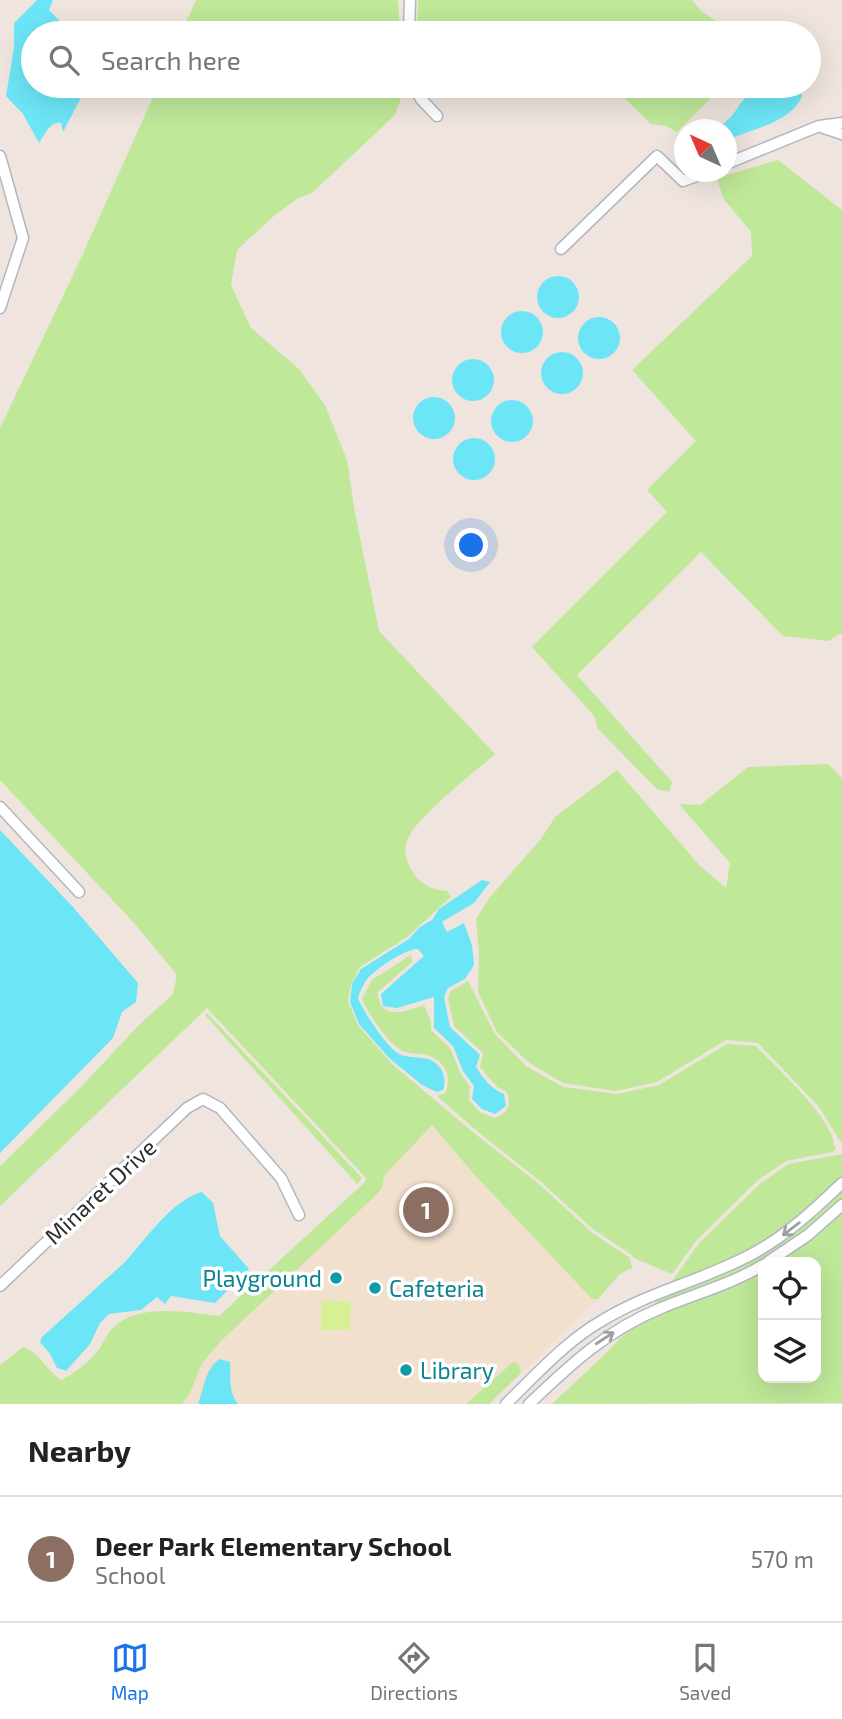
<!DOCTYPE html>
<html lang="en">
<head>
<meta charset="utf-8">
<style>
	:root { --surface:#fff; --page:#f2f2f2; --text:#222; --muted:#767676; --line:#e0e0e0; --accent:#1a73e8 }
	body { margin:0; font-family:"Exo 2",sans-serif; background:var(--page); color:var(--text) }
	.controls { position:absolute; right:21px; bottom:21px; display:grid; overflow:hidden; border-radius:14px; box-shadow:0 7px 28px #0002 }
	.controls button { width:63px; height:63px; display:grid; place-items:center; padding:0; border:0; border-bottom:2px solid var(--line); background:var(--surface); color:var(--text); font:35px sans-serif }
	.compass { position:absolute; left:674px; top:119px; width:63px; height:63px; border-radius:50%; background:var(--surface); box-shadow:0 7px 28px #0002; rotate:316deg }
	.you { position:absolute; left:472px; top:546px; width:24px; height:24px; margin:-18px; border:5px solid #fff; border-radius:50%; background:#1a73e8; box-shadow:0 0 0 10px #1a73e833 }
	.badge { display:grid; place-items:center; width:46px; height:46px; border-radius:50%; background:var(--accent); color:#fff; font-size:23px; font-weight:700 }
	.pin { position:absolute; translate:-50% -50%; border:4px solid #fff; box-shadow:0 2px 7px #0006 }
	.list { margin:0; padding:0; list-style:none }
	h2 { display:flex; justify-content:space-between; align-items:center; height:91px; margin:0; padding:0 28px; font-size:30px }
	h2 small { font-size:23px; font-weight:400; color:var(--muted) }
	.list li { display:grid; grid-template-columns:46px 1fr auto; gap:21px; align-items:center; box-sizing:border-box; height:126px; padding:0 28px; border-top:2px solid var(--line) }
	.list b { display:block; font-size:26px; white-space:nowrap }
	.list p { margin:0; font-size:23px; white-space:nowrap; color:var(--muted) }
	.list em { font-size:23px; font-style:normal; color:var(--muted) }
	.icon { flex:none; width:38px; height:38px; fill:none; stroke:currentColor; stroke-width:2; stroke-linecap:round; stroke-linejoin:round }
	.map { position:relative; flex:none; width:842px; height:1404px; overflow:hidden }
	.search { position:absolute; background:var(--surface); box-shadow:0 7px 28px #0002; left:21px; right:21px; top:21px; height:77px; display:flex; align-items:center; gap:18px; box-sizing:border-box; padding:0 24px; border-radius:38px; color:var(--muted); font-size:26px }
	.sheet { height:217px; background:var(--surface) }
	nav { display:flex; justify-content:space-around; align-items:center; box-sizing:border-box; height:98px; border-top:2px solid var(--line); background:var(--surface); font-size:19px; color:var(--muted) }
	nav a { display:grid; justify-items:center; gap:4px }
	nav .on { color:var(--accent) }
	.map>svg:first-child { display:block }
	.education { fill:#f1e0cd }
	.green { fill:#bfe898; fill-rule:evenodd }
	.pitch { fill:#d6f093 }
	.water { fill:#6ce6f7 }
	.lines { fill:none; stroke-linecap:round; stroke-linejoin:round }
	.minor-casing { stroke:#b2b7c1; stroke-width:13 }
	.minor { stroke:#fff; stroke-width:10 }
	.oneway { stroke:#a0a0a0 }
	.culture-dot { fill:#0f9aa8; stroke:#fff; stroke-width:2.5 }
	.labels { text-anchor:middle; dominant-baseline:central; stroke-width:7; stroke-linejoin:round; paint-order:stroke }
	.street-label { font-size:23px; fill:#2d2d2d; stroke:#fff }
	.culture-label { font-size:23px; fill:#0d838f; stroke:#fff; text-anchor:start }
</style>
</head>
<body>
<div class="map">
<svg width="842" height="1404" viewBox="0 0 842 1404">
	<rect width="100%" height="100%" fill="#efe5de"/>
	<polygon class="education" points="430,1121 598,1299 489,1404 146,1404"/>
	<g class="green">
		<polygon points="196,0 398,0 400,33 181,33"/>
		<path d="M418,0H692L701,11L735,33H559C541,19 521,18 505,33H417Z"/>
		<path d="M158,86H401L400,101L395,115L313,192L297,199L276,214L237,250L231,285L251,328L299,369L325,405L347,460L355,513L379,631L495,754C476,771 412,820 406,843C404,851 407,862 411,869C419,884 431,890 447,891L451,897L407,937L360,967L351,985L348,1001L358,1025L393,1065L474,1133L539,1184L591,1232L630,1258L632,1268L620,1274L598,1299H592L473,1173L432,1125L384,1176L382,1188L375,1196L221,1341L202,1363L190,1393L182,1404H0V1365L23,1347C43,1355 43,1368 62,1380C74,1373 87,1364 96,1353C102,1346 105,1337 111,1330C135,1302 187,1312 219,1316L365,1182L366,1178L207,1008L0,1206V1166L78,1090L139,1025L173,994L177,975L135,924L0,780V428L82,256Z"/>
		<polygon points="612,86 723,86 677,132 666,126 651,124"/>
		<polygon points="778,160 842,210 842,633 828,641 783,636 701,552 577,675 672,782 669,792 657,789 597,728 595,717 532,647 667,512 647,490 696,441 632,370 752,256 751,232 723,198 717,178"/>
		<polygon points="828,764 842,778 842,1144 819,1107 758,1043 726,1040 657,1082 616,1091 563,1083 528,1062 497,1032 478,992 479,954 476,919 490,897 541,839 555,817 617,770 700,866 726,888 730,863 679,804 700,805 748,767"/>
		<path d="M411,955L412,962L378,992C379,1021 404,1012 424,1005L431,1021V1030L450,1048L460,1072L470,1087L469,1100L480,1112L495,1118C509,1111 511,1106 507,1092L497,1087L480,1067L483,1053L454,1026L448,998L451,991L468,981L495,1034L526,1066L563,1087L617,1094L659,1085L727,1044L756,1046C774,1065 835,1121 834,1145L836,1147L833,1152L786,1161L758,1180L696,1241L672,1274L634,1258L632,1255L593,1229L541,1182L477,1131L437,1096L445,1093C452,1079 446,1062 430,1056C420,1052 408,1056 398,1048C386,1040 367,1012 362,999L372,980Z"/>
		<polygon points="207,1013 362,1178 357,1184 205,1015"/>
		<path d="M842,1154V1403L552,1404L602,1357L660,1298L699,1243L761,1183L788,1164ZM763,1262H816V1378H763Z"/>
		<polygon points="513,1362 519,1365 521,1373 489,1404 466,1404"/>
	</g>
	<polygon class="pitch" points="322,1301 351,1302 350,1330 321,1330"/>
	<g class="water">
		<path d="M37,0H53L49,10L67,28L69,33H33V86H87L63,132L61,123C50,121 45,135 39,143L23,114L6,96L14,47V23Z"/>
		<path d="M755,86H797L802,96C792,122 750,130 727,140L726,130L717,129C729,119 732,117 740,104C745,97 752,93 755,86Z"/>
		<circle cx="558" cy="297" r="21"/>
		<circle cx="522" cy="332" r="21"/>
		<circle cx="599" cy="338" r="21"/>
		<circle cx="562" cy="373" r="21"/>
		<circle cx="473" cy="380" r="21"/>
		<circle cx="434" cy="418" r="21"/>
		<circle cx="512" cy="421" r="21"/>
		<circle cx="474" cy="459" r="21"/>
		<polygon points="0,830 73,907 138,983 136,1002 122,1012 113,1038 0,1153"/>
		<path d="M482,880L490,882L474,903L442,922L447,932L464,923L472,945L474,965L465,979L448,988L444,997L450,1027L480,1055L476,1067C483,1078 491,1089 504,1094L506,1106L495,1114L482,1109L472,1099L474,1086L463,1071L453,1046L434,1028V997L397,1008L383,1006L381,994L424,956L418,949C403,950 379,967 368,978C363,984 360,991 358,998C363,1011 385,1044 396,1052C406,1059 418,1056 428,1059C441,1063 448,1078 443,1090L437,1092L422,1085L389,1058L359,1024L350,1002L352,984L361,969L409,939L420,927L432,920L439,909Z"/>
		<path d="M202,1192L213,1203L220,1236L249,1269L215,1303L171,1296L165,1304L157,1297L141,1310L109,1314L100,1323L90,1344L66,1371L57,1368L50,1354L40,1342L42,1337L125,1262C145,1240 172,1200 202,1192Z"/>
		<path d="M220,1359L230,1362C231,1378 228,1391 238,1404H198C204,1389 205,1368 220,1359Z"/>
	</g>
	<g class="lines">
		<g class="minor-casing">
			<g id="minor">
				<polyline points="409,33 410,0"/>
				<polyline points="413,86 421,99 437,116"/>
				<polyline points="821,127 842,134"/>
				<polyline points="0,156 23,238 0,308"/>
				<polyline points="726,164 819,126 842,123"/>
				<polyline points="561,249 657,156 683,181 707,172"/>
				<polyline points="0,807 79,892"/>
				<polyline points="768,1262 808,1235 842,1205"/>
				<polyline points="0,1286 187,1108 203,1099 220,1108 281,1178 299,1215"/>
				<path d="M506,1404C536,1375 566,1341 603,1320C651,1291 705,1280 754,1253C787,1235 815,1209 842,1183"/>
				<path d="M529,1404C569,1366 607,1330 659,1309C694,1294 730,1285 763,1265"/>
			</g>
		</g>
		<use href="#minor" class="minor"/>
	</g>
	<defs><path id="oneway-shaft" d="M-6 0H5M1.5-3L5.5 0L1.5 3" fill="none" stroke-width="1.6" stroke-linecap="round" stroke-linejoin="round" transform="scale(1.75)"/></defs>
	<g class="oneway">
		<use href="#oneway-shaft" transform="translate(791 1229) rotate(143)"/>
		<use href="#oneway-shaft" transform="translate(605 1338) rotate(-33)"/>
	</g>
	<g class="culture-dot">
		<circle cx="336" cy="1278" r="7"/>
		<circle cx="375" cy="1288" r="7"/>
		<circle cx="406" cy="1370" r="7"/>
	</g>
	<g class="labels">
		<g class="street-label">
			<text transform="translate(100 1191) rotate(-43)">Minaret Drive</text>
		</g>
		<g class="culture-label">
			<text x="322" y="1278" text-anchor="end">Playground</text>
			<text x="389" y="1288">Cafeteria</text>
			<text x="420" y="1370">Library</text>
		</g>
	</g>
</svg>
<div class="controls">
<button><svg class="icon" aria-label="locate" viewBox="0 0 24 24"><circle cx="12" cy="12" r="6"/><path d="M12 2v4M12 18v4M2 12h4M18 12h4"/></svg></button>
<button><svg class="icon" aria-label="layers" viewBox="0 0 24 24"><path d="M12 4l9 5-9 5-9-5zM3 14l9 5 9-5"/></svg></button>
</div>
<svg class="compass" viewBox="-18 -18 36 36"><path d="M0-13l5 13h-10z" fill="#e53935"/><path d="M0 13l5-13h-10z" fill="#767676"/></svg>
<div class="you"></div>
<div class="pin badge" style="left:426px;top:1210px;background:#8d6e63">1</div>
<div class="search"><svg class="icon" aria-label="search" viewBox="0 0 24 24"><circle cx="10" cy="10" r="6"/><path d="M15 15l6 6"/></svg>Search here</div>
</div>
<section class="sheet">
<h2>Nearby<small></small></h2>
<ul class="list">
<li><span class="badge" style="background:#8d6e63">1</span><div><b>Deer Park Elementary School</b><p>School</p></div><em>570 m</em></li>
</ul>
</section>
<nav>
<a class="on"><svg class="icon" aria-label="map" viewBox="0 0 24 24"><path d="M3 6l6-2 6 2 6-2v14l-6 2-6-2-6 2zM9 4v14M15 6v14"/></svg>Map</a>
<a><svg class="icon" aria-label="directions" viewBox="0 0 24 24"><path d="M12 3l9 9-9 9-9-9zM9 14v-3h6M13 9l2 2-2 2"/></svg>Directions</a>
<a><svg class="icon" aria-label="saved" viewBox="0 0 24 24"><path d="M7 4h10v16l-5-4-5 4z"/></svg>Saved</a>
</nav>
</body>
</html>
